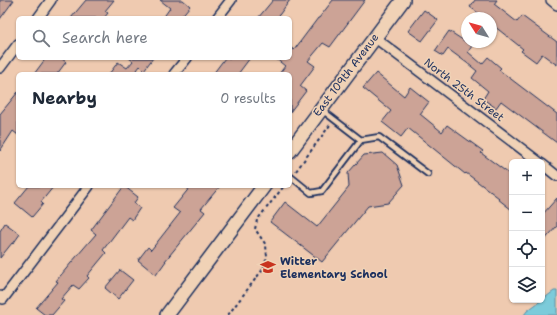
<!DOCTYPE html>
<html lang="en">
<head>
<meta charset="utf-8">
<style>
	:root { --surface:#fff; --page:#f2f2f3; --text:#1f2937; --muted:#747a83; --line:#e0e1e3 }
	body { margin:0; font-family:"Shantell Sans",sans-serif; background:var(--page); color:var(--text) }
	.controls { position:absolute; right:12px; bottom:12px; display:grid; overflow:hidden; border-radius:6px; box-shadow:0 1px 3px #0004 }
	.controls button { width:36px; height:36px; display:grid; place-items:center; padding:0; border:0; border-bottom:1px solid var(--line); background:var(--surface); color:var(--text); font:20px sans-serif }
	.compass { position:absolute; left:461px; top:12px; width:36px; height:36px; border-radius:50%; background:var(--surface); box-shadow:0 1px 3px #0004; rotate:307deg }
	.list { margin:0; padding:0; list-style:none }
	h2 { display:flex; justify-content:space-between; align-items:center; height:52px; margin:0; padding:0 16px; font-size:17px }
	h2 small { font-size:13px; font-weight:400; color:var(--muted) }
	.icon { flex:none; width:22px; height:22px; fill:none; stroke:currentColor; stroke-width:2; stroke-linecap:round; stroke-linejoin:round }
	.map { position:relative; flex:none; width:557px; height:315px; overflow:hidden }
	.search { position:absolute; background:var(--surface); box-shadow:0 1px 3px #0004; left:16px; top:16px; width:276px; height:44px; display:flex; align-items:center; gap:10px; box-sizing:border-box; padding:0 14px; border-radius:6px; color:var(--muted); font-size:15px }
	.panel { position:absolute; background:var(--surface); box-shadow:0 1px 3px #0004; left:16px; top:72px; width:276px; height:116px; border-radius:6px }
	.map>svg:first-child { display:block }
	.water { fill:#7ccbda; stroke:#558da8 }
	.building { fill:#cca396; stroke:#1b2f5e }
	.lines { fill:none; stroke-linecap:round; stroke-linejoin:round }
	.lane-casing { stroke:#1b2f5e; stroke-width:8 }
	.street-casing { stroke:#1b2f5e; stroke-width:12 }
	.secondary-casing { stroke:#1b2f5e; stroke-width:16 }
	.path { stroke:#1b2f5e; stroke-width:2; stroke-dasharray:3 3; stroke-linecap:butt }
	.lane { stroke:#f0d2b6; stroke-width:4.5 }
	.street { stroke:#f0d2b6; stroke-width:9 }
	.secondary { stroke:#f0d2b6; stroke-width:13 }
	.labels { text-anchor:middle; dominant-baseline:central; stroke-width:3; stroke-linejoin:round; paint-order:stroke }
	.street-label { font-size:11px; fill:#1b2f5e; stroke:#f0d2b6 }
	.poi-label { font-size:11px; font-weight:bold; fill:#1b2f5e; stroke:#f0d2b6; text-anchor:start }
</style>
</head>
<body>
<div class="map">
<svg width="557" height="315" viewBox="0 0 557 315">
	<rect width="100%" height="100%" fill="#efcab0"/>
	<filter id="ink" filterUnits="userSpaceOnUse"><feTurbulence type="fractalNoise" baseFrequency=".025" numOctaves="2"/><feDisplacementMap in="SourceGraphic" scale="8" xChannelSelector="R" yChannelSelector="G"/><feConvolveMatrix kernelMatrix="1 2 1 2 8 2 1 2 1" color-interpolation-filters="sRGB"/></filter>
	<g filter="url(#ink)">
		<polygon class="water" points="554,291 557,291 557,315 524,315 527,311"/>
		<g class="building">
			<polygon points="0,0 14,0 0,19"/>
			<polygon points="86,0 114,0 105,11 108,13 104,18 71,18"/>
			<polygon points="160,0 183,0 190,6 180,18 163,18 170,8"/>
			<polygon points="273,0 290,0 277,18 258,18"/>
			<polygon points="333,0 365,0 330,47 323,43 308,61 315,66 300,86 306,91 290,112 290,74 279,74 285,66 275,58 290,58 290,47 294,50 318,18 319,18"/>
			<polygon points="475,0 497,0 494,4 517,22 522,16 557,42 557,65 542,54 536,62 521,51 523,49 494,26 494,25 491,23 491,18 485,18 470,7"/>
			<polygon points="424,10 438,20 422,41 408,31"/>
			<polygon points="449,31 472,46 468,52 482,64 488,57 501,68 499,70 557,114 557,143 501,101 496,108 483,99 488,91 472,78 477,71 467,63 448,49 443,56 435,51"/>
			<polygon points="46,58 61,58 66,62 57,74 34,74"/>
			<polygon points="129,58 153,58 144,70 140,66 134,74 109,74 118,62 127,68 133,61"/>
			<polygon points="225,58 250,58 238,74 213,74"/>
			<polygon points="376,73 404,96 410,87 429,102 420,114 442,132 447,125 483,151 481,153 512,176 512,210 498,199 499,198 466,173 465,174 408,128 401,137 382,122 391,111 363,88"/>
			<polygon points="18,92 18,135 13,131 0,151 0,114"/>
			<polygon points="383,153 397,165 404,185 388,203 368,206 322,262 270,222 285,202 317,227 349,187 348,173 364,155"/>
			<polygon points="29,186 54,186 41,202 43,204 32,217 15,203"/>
			<polygon points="124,186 138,197 134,203 140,208 132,220 128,217 103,250 106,253 87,276 89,278 79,289 73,285 61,299 64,301 52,315 45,315 36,308 58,282 56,281 71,263 96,234 91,230"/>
			<polygon points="191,186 220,186 201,209 205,212 165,261 166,261 156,275 138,260 148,247 151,250 180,213 173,208"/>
			<polygon points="557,198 557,226 542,243 542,215"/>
			<polygon points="5,223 20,234 13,244 12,243 0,258 0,231"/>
			<polygon points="120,270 133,280 118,299 105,288"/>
		</g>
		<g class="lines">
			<g class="lane-casing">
				<g id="lane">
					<polyline points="322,110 361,140 379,137 428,174"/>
					<polyline points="290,176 311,193 322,191 361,140"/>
				</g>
			</g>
			<g class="street-casing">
				<g id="street">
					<polyline points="551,0 557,5"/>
					<polyline points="38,18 51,0"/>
					<polyline points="217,18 231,0"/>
					<polyline points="374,37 539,162"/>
					<polyline points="0,68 18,44"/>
					<polyline points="174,74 187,58"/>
					<polyline points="542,164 557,176"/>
					<polyline points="0,296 3,299 89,186"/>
				</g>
			</g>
			<g class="secondary-casing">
				<g id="secondary">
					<polyline points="290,151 403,0"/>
					<polyline points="167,315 264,186"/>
				</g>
			</g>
			<g class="path">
				<polyline points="296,171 330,125"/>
				<polyline points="228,315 263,269 267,257 266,245 255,229 257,220 284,186"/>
			</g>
			<use href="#lane" class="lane"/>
			<use href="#street" class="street"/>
			<use href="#secondary" class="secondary"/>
		</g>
	</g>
	<defs>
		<g id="school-bare" transform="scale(1.2)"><path d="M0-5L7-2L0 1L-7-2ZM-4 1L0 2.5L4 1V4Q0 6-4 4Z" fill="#c8321e" stroke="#f0d2b6" stroke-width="2.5" paint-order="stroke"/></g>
	</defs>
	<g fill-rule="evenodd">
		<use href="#school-bare" x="268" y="267"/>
	</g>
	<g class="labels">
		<g class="street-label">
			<text transform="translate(346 75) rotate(-53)">East 109th Avenue</text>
			<text transform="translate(464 90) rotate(37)">North 25th Street</text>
		</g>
		<g class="poi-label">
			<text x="280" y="261">Witter<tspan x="280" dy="13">Elementary School</tspan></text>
		</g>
	</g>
</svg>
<div class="controls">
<button>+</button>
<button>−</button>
<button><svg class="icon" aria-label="locate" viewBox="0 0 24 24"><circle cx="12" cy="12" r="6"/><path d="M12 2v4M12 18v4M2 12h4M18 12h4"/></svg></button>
<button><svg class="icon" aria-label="layers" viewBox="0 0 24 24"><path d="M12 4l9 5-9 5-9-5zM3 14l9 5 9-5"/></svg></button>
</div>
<svg class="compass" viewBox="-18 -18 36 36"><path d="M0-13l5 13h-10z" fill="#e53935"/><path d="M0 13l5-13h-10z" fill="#747a83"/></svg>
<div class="search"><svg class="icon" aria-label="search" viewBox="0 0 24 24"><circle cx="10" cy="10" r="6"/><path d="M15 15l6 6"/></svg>Search here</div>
<section class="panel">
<h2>Nearby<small>0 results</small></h2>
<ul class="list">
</ul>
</section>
</div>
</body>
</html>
